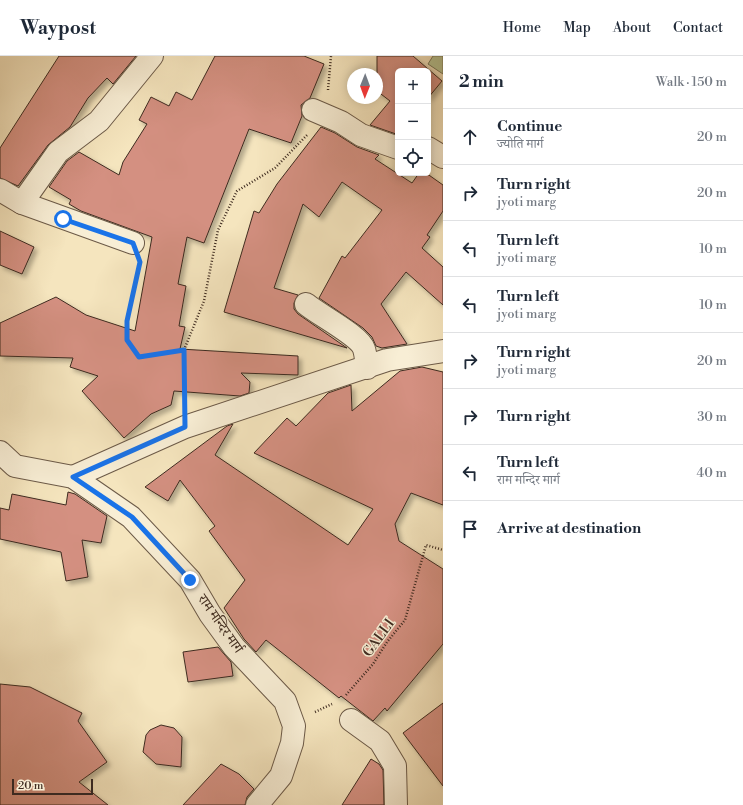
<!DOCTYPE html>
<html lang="en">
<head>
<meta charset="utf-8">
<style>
	:root { --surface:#fff; --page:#f2f2f3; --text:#1f2937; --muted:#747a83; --line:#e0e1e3 }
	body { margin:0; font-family:"Libre Bodoni","Noto Serif Devanagari",serif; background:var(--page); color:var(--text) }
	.controls { position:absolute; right:12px; top:12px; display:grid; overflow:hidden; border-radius:6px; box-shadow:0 2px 10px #0003 }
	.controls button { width:36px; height:36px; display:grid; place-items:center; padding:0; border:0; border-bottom:1px solid var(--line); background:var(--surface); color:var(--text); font:20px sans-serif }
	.compass { position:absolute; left:347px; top:12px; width:36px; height:36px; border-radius:50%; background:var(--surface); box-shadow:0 2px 10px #0003; rotate:181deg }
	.scale { position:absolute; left:12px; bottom:10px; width:81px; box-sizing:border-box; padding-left:4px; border:2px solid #3e2b20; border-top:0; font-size:11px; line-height:14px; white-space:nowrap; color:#3e2b20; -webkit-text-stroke:3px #f8eed5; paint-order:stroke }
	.stop { position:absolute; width:12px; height:12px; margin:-9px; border:3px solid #1a73e8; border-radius:50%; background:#fff }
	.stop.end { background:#1a73e8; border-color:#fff; box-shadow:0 1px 4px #0008 }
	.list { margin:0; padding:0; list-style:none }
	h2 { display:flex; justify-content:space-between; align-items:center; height:52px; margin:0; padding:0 16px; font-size:17px }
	h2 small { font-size:13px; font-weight:400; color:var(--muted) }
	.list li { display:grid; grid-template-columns:26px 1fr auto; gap:12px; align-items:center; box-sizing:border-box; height:56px; padding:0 16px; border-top:1px solid var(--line) }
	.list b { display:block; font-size:15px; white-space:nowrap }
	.list p { margin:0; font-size:13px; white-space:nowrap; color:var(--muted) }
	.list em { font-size:13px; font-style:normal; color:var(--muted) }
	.icon { flex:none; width:22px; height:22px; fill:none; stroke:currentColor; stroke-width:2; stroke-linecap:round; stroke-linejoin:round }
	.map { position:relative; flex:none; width:443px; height:749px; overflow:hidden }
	header { display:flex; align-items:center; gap:24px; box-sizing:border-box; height:56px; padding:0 20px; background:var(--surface); border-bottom:1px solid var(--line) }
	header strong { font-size:19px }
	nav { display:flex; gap:22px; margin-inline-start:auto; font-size:14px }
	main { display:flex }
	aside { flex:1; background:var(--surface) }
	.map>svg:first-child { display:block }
	.green { fill:#b7c695; stroke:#7a785a }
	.building { fill:#d49081; stroke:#3e2b20; filter:url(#shadow) }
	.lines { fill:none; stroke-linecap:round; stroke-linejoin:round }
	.minor-casing { stroke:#6c5a48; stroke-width:24 }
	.path { stroke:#3e2b20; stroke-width:2.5; stroke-dasharray:1 2; stroke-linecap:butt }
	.minor { stroke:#f8eed5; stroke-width:22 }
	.route { stroke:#1a73e8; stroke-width:5 }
	.labels { text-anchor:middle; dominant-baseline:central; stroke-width:3; stroke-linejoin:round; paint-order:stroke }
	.street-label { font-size:14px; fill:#3e2b20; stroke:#f8eed5 }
</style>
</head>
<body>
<header>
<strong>Waypost</strong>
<nav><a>Home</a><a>Map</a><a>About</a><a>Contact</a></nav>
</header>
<main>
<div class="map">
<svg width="443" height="749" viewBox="0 0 443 749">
	<defs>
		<filter id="shadow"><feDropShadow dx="3.5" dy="3.5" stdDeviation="2" flood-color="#0004"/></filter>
	</defs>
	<rect width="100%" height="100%" fill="#f5e5be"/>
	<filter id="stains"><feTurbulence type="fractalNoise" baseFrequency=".005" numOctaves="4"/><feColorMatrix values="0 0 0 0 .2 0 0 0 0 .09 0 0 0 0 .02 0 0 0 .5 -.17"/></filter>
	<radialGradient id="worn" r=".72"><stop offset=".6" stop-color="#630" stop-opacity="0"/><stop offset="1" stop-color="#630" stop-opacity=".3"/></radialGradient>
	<polygon class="green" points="433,0 443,0 443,18 428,8"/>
	<g class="building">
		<polygon points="59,0 136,0 113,28 107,22 88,42 70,71 48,89 18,130 0,122 0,92"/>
		<polygon points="215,0 304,0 324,8 310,42 301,49 302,60 291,87 249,73 204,187 187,181 178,228 186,230 179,270 185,271 180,293 298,300 298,319 241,317 250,326 249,337 240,340 174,335 171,349 151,358 124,382 82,335 98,320 70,311 73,302 0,300 0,267 56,241 86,259 135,275 152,181 81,155 69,148 71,144 49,131 67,105 79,96 119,119 123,106 147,68 139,64 151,41 169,50 176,36 192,44"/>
		<polygon points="377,0 413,0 442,25 428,42 428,15 398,15 398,76 396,78 370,69 390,45 377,35"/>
		<polygon points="321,71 335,77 357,91 379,99 375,103 412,127 419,117 426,117 443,129 443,155 427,179 430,181 422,192 443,211 443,249 406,216 381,248 407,288 382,292 376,290 372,281 363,272 319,242 342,200 345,202 382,154 342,126 319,161 303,148 274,232 298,239 294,247 294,253 298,258 347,292 224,256 254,155 259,157 277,128"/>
		<polygon points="0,175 34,191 22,218 0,209"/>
		<polygon points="422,311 443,316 443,449 411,437 395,468 399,485 443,513 443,588 387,655 385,652 373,665 341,640 339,642 266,584 256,596 244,583 224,552 245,524 209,475 215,470 180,424 168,445 145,431 227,370 233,368 215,399 348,489 373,453 254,397 287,362 296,370 328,337 351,329 352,355 400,315"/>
		<polygon points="68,436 75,438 107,460 101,487 82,484 88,521 66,525 61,496 0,483 0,452 9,454 12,438 66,449"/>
		<polygon points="218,591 231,606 233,620 188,626 183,596"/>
		<polygon points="0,628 30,631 82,657 78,665 107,706 79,726 108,749 0,749"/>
		<polygon points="443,647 443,730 403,677"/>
		<polygon points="161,669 174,672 182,681 181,711 156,708 143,696 146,679 150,674"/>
		<polygon points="371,703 379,708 383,714 384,749 342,749"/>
		<polygon points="221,708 239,718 254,733 247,741 245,749 183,749"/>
	</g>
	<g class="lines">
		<g class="minor-casing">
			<g id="minor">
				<polyline points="313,54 341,66 361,79 398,92"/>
				<polyline points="428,92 443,101"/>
				<polyline points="0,134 22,147 133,187"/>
				<polyline points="22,147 58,96 99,65 152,0"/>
				<path d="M306,248C319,259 360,280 364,293C366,299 366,306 367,312"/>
				<polyline points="0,396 15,410 73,421 131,461 190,524 210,558 234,591 285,645 294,670 292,687 281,720 257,749"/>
				<polyline points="73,421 185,371 387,304 443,295"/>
				<polyline points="351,664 380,685 395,710 396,749"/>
			</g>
		</g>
		<g class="path">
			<polyline points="328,34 331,0"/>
			<polyline points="139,210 127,265 127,284 139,301 184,294 185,345"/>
			<polyline points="184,294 204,245 218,174 237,135 275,112 308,78"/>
			<polyline points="346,639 373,608 387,586 405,564 426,489 443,494"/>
			<polyline points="315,656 332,648"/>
		</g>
		<use href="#minor" class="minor"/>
	</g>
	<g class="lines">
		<polyline class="route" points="63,163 133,187 140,206 127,265 127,284 139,301 184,294 185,371 73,421 132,461 190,524"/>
	</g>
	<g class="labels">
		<g class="street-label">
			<text transform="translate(220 568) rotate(55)">राम मन्दिर मार्ग</text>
			<text transform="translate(379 582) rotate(-54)">GALLI</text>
		</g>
	</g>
	<rect width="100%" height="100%" filter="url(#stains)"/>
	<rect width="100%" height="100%" fill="url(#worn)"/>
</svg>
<div class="controls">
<button>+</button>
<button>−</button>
<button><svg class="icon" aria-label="locate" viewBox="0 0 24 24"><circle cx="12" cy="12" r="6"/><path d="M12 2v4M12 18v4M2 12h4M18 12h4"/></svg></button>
</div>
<svg class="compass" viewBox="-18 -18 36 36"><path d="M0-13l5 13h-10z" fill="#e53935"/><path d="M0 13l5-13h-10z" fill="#747a83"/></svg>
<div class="scale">20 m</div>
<div class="stop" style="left:63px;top:163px"></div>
<div class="stop end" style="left:190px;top:524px"></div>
</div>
<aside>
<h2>2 min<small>Walk · 150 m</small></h2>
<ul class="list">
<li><svg class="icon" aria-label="ahead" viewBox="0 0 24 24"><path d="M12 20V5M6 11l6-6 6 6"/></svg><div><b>Continue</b><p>ज्योति मार्ग</p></div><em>20 m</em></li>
<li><svg class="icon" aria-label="right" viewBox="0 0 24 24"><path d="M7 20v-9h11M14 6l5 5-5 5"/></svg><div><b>Turn right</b><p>jyoti marg</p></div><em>20 m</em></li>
<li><svg class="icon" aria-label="left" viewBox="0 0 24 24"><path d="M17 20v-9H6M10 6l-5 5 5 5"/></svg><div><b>Turn left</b><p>jyoti marg</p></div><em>10 m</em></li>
<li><svg class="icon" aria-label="left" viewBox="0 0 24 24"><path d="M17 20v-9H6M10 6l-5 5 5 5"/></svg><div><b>Turn left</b><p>jyoti marg</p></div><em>10 m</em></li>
<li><svg class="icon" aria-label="right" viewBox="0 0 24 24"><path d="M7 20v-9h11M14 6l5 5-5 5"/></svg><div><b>Turn right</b><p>jyoti marg</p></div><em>20 m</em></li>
<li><svg class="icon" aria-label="right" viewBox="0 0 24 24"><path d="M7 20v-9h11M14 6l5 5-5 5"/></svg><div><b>Turn right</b></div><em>30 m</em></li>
<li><svg class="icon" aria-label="left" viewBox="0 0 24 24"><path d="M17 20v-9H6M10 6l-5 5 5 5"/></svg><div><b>Turn left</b><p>राम मन्दिर मार्ग</p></div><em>40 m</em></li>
<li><svg class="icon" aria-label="arrive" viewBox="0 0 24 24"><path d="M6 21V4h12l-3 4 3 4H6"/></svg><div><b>Arrive at destination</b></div></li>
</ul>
</aside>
</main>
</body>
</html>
